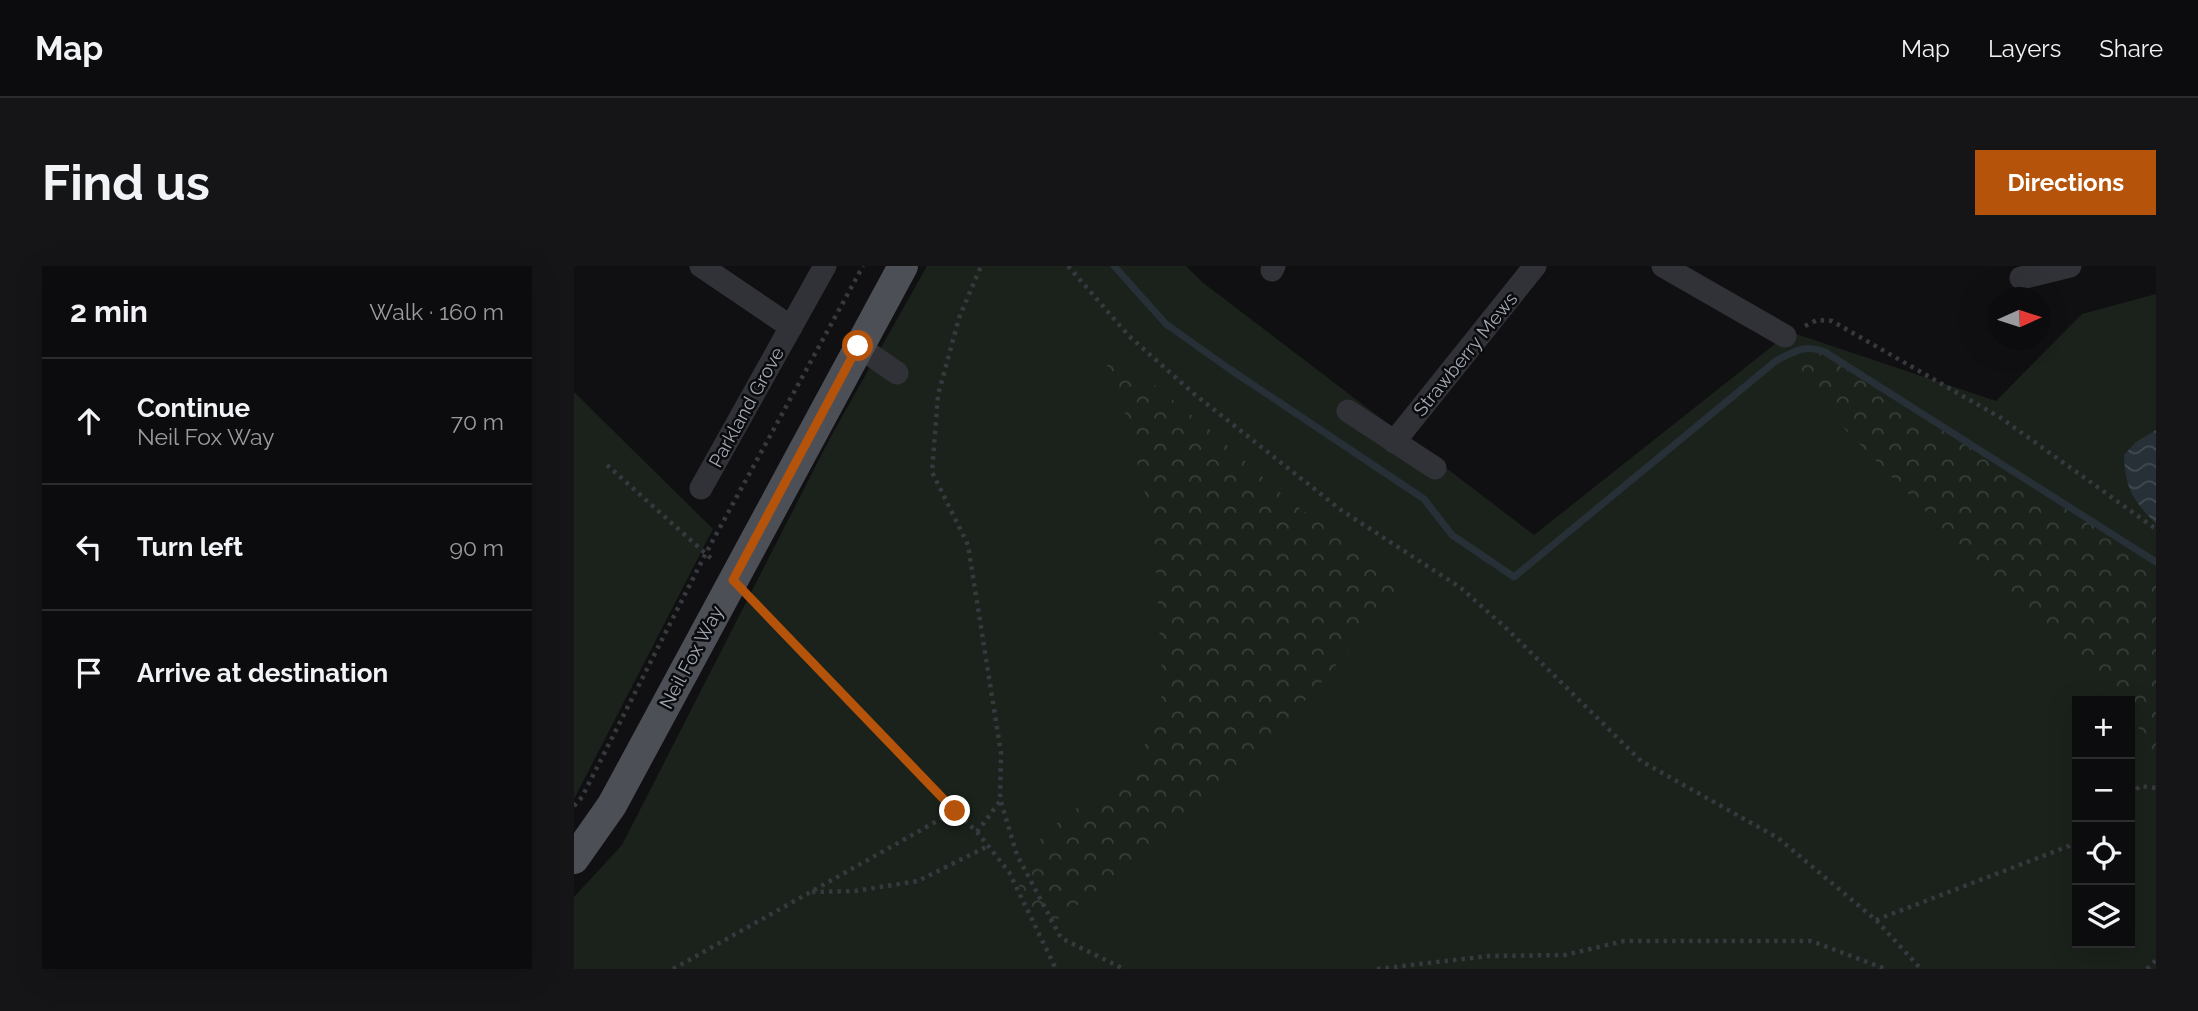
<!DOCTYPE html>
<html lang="en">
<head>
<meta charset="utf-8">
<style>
	:root { --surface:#0c0c0e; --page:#151517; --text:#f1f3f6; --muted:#9a9b9e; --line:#2c2c2e; --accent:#b45309 }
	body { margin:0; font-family:Raleway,sans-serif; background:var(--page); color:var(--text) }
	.controls { position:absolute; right:21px; bottom:21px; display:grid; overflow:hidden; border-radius:0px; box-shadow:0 7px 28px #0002 }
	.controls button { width:63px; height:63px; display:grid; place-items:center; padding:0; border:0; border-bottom:2px solid var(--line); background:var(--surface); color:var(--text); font:35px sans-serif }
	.compass { position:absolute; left:1414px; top:21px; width:63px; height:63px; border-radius:50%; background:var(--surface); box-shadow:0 7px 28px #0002; rotate:87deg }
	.stop { position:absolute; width:21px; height:21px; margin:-16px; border:5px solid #b45309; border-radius:50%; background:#fff }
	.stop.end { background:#b45309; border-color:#fff; box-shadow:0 2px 7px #0008 }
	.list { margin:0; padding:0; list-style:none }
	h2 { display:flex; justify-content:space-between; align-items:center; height:91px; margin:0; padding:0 28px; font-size:30px }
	h2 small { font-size:23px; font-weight:400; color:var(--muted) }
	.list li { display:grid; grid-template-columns:46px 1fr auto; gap:21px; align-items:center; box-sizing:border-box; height:126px; padding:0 28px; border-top:2px solid var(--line) }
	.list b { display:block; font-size:26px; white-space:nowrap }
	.list p { margin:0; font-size:23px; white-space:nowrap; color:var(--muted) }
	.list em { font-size:23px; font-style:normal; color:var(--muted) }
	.icon { flex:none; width:38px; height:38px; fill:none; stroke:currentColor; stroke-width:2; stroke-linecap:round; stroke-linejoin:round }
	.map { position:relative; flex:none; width:1582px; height:703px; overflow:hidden; border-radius:0px }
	header { display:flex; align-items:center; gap:42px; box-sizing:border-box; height:98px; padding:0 35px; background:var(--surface); border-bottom:2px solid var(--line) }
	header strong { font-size:33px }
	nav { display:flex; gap:38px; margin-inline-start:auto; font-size:24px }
	.intro { display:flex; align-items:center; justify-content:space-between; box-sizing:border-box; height:168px; padding:0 42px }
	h1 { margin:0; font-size:49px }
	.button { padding:18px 32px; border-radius:0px; background:var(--accent); color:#fff; font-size:24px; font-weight:700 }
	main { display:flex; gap:42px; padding:0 42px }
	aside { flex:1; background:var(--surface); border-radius:0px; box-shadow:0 7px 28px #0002 }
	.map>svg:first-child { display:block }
	.green { fill:#1a221b; fill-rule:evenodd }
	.forest { fill:url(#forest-crowns) }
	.water { fill:url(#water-waves) }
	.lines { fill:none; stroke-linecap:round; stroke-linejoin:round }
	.stream { stroke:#263036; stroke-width:7 }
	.path { stroke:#37393e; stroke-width:4.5; stroke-dasharray:3.5 5; stroke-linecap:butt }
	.minor { stroke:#313237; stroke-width:23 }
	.major { stroke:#4d4f57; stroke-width:30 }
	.route { stroke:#b45309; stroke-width:9 }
	.labels { text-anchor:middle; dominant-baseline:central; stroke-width:5; stroke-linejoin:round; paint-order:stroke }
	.street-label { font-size:19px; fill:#a0a8b4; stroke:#0b0b0d }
</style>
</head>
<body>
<header>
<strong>Map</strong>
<nav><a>Map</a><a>Layers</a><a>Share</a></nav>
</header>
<div class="intro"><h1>Find us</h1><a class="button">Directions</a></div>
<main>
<aside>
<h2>2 min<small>Walk · 160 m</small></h2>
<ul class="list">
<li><svg class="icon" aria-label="ahead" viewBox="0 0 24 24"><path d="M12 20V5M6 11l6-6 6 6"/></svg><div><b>Continue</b><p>Neil Fox Way</p></div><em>70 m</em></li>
<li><svg class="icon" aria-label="left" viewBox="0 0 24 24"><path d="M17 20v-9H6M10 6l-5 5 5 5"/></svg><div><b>Turn left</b></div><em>90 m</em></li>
<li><svg class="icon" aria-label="arrive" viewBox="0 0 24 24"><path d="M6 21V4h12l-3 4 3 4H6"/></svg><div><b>Arrive at destination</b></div></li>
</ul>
</aside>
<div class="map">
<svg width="1582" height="703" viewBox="0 0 1582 703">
	<defs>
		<pattern id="forest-crowns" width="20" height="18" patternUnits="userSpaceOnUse" patternTransform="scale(1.75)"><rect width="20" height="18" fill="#1a221b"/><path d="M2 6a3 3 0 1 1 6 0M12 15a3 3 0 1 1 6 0" fill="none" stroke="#383f3a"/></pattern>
		<pattern id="water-waves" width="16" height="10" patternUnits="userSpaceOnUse" patternTransform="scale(1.75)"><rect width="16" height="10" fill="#263036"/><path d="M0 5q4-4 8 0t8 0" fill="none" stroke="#424b51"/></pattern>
	</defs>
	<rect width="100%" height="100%" fill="#101012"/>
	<g class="green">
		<path d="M353,0H612L628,16L960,269L1216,66L1422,135L1508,48L1582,28V703H0V631L48,579L256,172ZM1503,435H1556V677H1503Z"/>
		<polygon points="0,126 139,263 0,533"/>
	</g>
	<g class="forest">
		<path d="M519,71L629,158L717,236L830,318C763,399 696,480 617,549C570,592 517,629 466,666L441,632L457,585L471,568L494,548L545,515L563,496L587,443L588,411L580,265L546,126Z"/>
		<polygon points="1238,81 1251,86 1582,296 1582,502 1564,461 1556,453 1556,435 1538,435 1203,94 1228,83"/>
	</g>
	<path class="water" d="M1582,164V258C1559,234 1551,223 1550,189L1562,176Z"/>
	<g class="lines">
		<path class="stream" d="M540,0L592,58L654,102L850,233L878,269L940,311L1203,94C1222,85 1230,78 1251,86L1582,296"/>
		<g class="path">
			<polyline points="494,0 555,70 619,127 767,244 887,322 933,363 1067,495 1204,572 1302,654 1347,703"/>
			<polyline points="1231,60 1243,54 1258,55 1427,152 1582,263"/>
			<polyline points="33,199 140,295"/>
			<polyline points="178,334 357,522 403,566 435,606 482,703"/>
			<polyline points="1556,529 1566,520 1582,522"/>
			<polyline points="427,536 443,589 487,672 550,703"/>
			<polyline points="0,540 8,531 132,287 289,0"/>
			<polyline points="403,566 426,535 427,487 394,279 358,206 364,129 385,52 407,0"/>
			<polyline points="238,626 281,625 344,615 414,580"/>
			<polyline points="1302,654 1495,580 1503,573"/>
			<polyline points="99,703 381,545"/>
			<polyline points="803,703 915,690 991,689 1050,675 1237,675 1312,703"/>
			<polyline points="1573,703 1582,694"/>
		</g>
		<g class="minor">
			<polyline points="127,0 217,61"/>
			<polyline points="1089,0 1211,70"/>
			<polyline points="698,4 700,0"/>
			<polyline points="1447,12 1496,0"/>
			<polyline points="284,80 323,107"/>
			<polyline points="774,145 861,202"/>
			<polyline points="820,176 961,0"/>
			<polyline points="127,222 251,0"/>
		</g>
		<polyline class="major" points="0,593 38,539 329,0"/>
	</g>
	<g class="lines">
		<polyline class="route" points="284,80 159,314 381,545"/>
	</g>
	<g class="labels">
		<g class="street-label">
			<text transform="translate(891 88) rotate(-51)">Strawberry Mews</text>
			<text transform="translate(172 141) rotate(-61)">Parkland Grove</text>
			<text transform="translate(117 391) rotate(-62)">Neil Fox Way</text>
		</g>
	</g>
</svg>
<div class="controls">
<button>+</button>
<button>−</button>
<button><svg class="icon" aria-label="locate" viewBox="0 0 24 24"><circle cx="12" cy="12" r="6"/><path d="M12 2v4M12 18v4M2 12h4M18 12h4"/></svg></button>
<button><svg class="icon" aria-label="layers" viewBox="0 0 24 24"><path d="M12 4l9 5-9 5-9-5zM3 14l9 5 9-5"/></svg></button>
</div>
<svg class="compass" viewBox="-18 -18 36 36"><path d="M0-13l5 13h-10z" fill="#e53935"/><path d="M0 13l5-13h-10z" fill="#9a9b9e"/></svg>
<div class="stop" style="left:284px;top:80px"></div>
<div class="stop end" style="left:381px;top:545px"></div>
</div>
</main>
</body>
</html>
